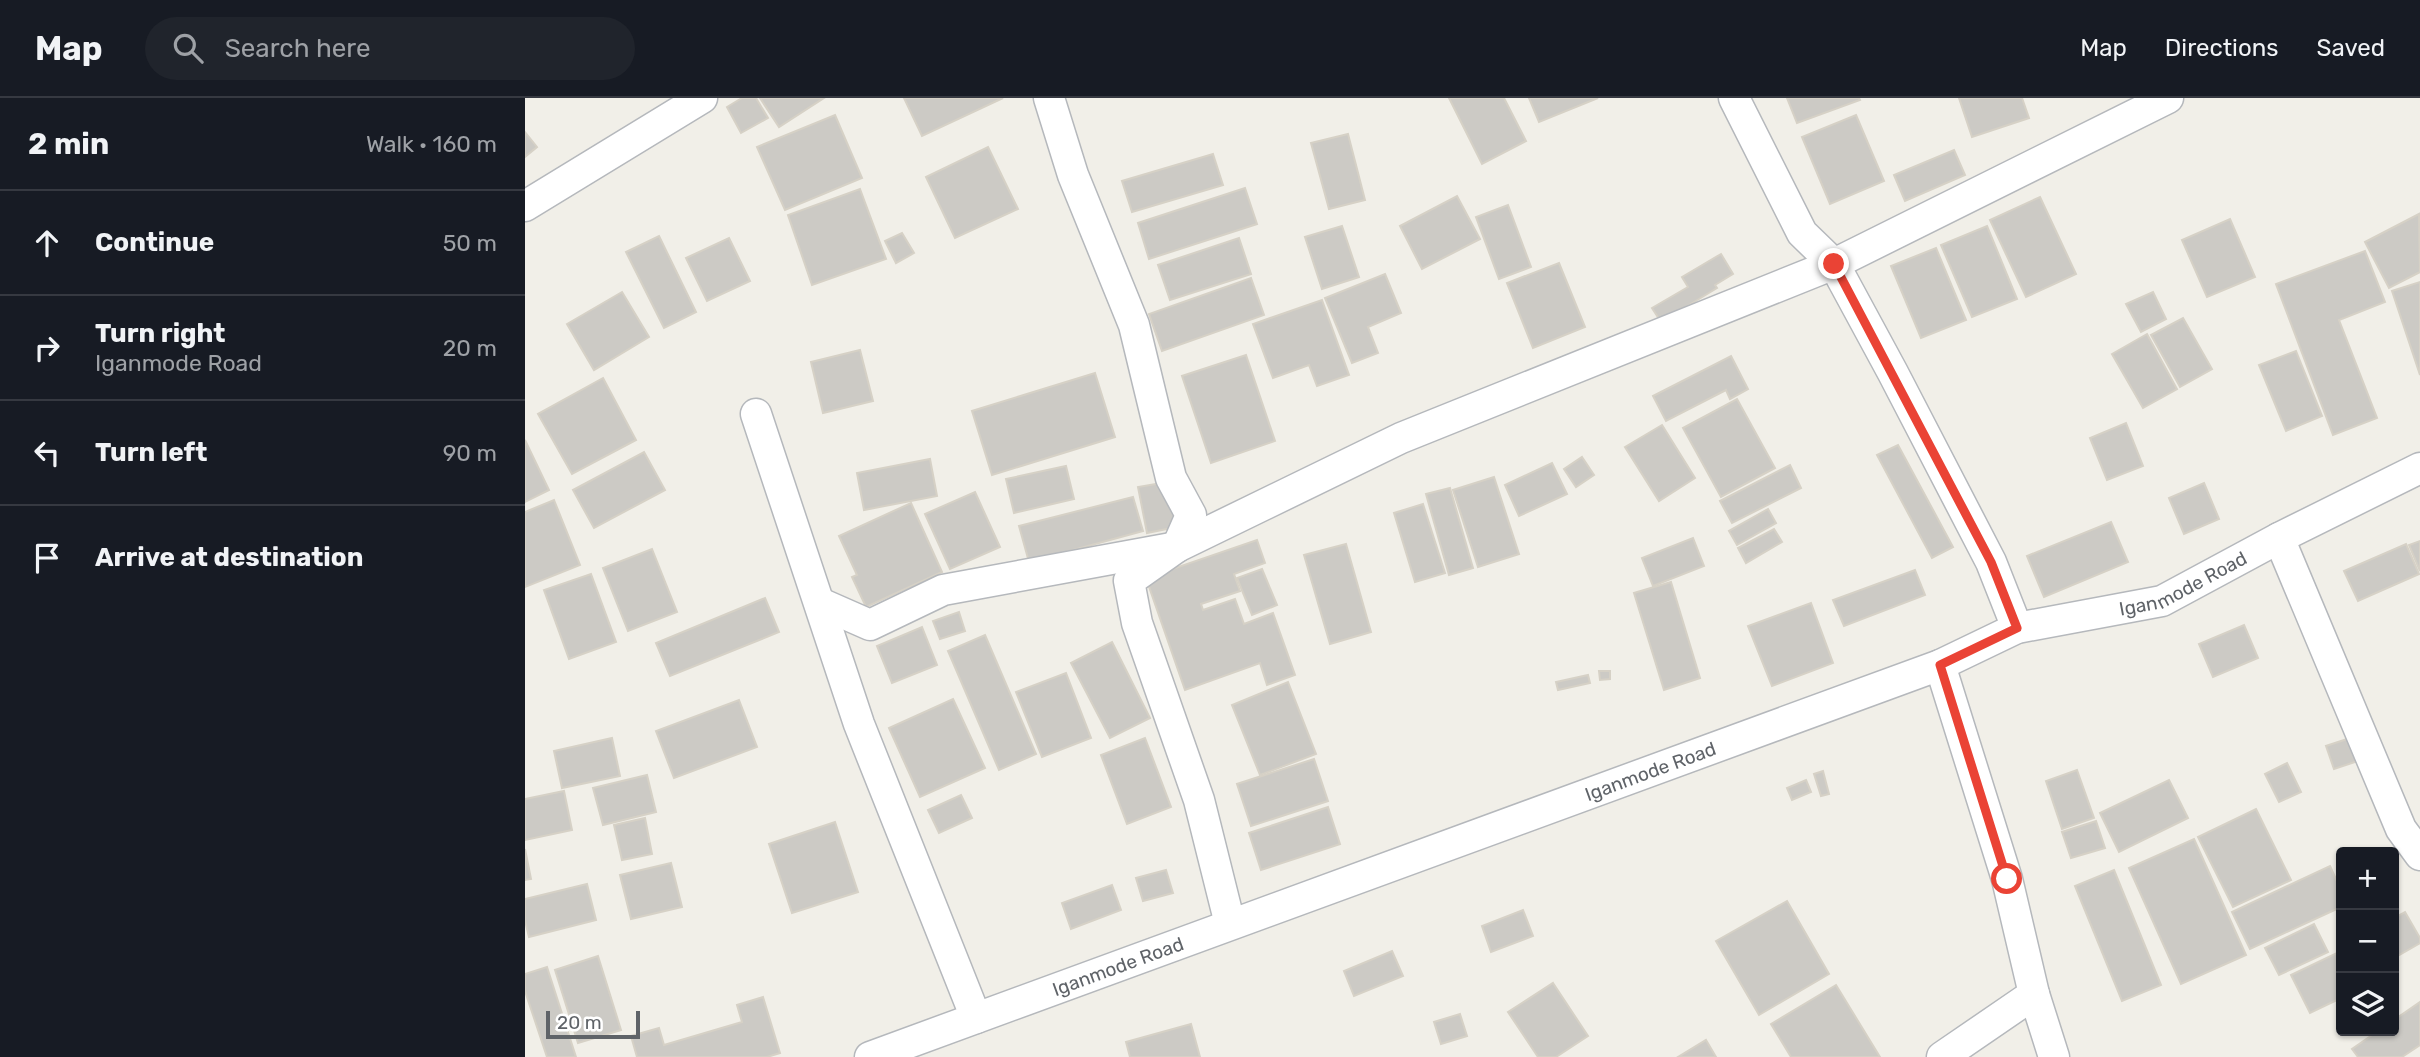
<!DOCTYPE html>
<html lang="en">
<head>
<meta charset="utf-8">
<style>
	:root { --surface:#171b24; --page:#20242c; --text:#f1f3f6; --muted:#9ea1a6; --line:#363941 }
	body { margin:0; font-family:Rubik,sans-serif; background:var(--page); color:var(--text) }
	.controls { position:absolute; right:21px; bottom:21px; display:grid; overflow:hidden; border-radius:7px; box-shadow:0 2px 5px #0004 }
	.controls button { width:63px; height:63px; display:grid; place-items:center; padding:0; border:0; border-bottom:2px solid var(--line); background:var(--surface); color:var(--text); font:35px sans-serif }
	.scale { position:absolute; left:21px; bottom:18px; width:94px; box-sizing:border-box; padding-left:7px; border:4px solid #5f6368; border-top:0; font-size:19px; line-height:24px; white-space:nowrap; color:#5f6368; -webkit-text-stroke:5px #fff; paint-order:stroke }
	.stop { position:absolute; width:21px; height:21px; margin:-16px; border:5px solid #ea4335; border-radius:50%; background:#fff }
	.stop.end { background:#ea4335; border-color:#fff; box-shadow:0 2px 7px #0008 }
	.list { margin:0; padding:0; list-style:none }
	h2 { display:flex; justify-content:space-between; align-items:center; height:91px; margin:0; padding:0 28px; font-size:30px }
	h2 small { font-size:23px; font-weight:400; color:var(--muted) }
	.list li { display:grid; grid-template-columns:46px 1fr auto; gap:21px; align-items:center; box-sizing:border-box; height:105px; padding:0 28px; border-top:2px solid var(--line) }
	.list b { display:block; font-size:26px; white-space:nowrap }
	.list p { margin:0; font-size:23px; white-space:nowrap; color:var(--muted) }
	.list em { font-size:23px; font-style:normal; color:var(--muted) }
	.icon { flex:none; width:38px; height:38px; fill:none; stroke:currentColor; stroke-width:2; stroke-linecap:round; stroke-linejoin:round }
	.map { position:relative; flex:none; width:1895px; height:959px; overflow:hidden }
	header { display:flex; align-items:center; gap:42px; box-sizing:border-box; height:98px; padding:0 35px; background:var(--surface); border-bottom:2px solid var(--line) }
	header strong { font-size:33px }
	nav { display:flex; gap:38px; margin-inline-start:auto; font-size:24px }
	.search { width:490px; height:63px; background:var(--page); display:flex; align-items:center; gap:18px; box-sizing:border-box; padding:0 24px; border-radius:38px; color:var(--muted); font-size:26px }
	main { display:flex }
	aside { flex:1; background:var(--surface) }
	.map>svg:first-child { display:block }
	.building { fill:#cccac5; stroke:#d6d1c6; stroke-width:2 }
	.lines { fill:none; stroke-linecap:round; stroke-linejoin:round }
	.street-casing { stroke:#b5b8bc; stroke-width:33 }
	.street { stroke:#fff; stroke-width:30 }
	.route { stroke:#ea4335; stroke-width:9 }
	.labels { text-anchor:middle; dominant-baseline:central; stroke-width:5; stroke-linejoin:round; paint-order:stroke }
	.street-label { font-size:19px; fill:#5f6368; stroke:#fff }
</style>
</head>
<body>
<header>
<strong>Map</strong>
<div class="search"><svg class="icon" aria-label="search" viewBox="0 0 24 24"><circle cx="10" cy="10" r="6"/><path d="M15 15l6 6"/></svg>Search here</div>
<nav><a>Map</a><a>Directions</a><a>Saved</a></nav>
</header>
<main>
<aside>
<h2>2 min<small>Walk · 160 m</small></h2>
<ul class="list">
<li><svg class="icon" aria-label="ahead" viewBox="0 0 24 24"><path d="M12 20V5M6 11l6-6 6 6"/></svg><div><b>Continue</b></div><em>50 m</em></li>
<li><svg class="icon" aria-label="right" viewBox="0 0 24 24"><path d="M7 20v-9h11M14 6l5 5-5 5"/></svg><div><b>Turn right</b><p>Iganmode Road</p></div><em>20 m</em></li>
<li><svg class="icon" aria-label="left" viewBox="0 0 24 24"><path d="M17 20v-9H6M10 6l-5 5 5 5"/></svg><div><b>Turn left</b></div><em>90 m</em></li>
<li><svg class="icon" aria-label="arrive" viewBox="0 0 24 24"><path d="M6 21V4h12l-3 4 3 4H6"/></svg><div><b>Arrive at destination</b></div></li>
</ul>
</aside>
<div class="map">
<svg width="1895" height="959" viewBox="0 0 1895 959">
	<rect width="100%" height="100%" fill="#f1efe8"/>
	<g class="building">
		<polygon points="217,0 231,0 243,20 216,35 202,9"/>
		<polygon points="235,0 299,0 254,29"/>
		<polygon points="379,0 478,0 397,38"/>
		<polygon points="924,0 979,0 1001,43 957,66"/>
		<polygon points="1004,0 1073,0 1014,24"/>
		<polygon points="1262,0 1334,0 1335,2 1272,25"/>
		<polygon points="1434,0 1497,0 1504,20 1447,39"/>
		<polygon points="310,17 337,80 260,112 232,49"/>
		<polygon points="1331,17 1359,83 1305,106 1277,39"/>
		<polygon points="0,34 12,49 0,59"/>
		<polygon points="823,36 840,102 804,111 786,45"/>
		<polygon points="463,49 493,111 430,140 401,79"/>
		<polygon points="1429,52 1440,77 1380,103 1369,77"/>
		<polygon points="688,56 698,87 607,114 597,83"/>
		<polygon points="720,90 732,126 624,161 613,125"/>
		<polygon points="335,91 361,161 287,187 263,117"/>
		<polygon points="932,98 955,141 897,171 875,128"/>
		<polygon points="1515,99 1551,176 1501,199 1465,122"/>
		<polygon points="983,107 1006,169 974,181 951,119"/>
		<polygon points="1894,116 1895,174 1864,190 1840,144"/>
		<polygon points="1705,121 1730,179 1682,199 1657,142"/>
		<polygon points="817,128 834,179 797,191 780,139"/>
		<polygon points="1462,128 1492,201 1447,219 1416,147"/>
		<polygon points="377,135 389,155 371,165 360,143"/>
		<polygon points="134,138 171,214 139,230 101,154"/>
		<polygon points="204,140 225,183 182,203 161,160"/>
		<polygon points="714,140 726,176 645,202 633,167"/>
		<polygon points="1411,150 1441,222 1396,240 1366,168"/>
		<polygon points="1840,153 1860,204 1814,222 1852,320 1808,337 1751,186"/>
		<polygon points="1196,156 1208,176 1190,187 1192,190 1136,224 1127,210 1163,189 1157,179"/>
		<polygon points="1034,165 1060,229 1008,250 982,185"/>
		<polygon points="860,176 876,215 843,229 853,255 827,265 800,200"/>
		<polygon points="726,180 739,217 637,253 624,216"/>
		<polygon points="1895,184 1895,277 1867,193"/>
		<polygon points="97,194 124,239 69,272 42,226"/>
		<polygon points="1628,194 1641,221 1616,234 1601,206"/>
		<polygon points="797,202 824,277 792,288 784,267 748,280 728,226"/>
		<polygon points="1658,220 1687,271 1655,289 1626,237"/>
		<polygon points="1622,236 1652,291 1618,310 1587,256"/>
		<polygon points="335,252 348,303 298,315 286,264"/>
		<polygon points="1771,253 1797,318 1761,333 1734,267"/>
		<polygon points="721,257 750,343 686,365 657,278"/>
		<polygon points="1206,258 1223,291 1205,301 1201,292 1141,323 1128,298"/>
		<polygon points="570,275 590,339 467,377 447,313"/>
		<polygon points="78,280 111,342 47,376 13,316"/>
		<polygon points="1212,301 1250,370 1196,399 1158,330"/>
		<polygon points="1601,325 1618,368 1582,382 1565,340"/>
		<polygon points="1137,327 1170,380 1134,403 1100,349"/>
		<polygon points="0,342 24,392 0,404"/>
		<polygon points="1373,347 1428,449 1407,460 1352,357"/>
		<polygon points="119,354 140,392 69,430 48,392"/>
		<polygon points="1057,359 1069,377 1051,389 1039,371"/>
		<polygon points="405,361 412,398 339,412 332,375"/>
		<polygon points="1027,365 1042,396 994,418 980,387"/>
		<polygon points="1265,367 1276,390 1207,425 1195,403"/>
		<polygon points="541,368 549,401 489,415 481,381"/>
		<polygon points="969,379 994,456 953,469 928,392"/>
		<polygon points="643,384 652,429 622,435 613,389"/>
		<polygon points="1679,385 1694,421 1659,436 1644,400"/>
		<polygon points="925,390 948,470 924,477 901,396"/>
		<polygon points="450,394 475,449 425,471 400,416"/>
		<polygon points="608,399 618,433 504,464 494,428"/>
		<polygon points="29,402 55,467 0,489 0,414"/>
		<polygon points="386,405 417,474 341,509 327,479 332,477 314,438"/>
		<polygon points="898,406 920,475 890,484 869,415"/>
		<polygon points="1243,411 1251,425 1212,447 1204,433"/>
		<polygon points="1586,424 1603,464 1519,499 1502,458"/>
		<polygon points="1249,431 1257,444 1221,465 1213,450"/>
		<polygon points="1168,440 1179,468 1128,488 1117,460"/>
		<polygon points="732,442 740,465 709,476 715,493 676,506 678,512 710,501 719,526 748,515 770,577 742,587 735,565 660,592 621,480"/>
		<polygon points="1895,443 1895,473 1884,447"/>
		<polygon points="821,446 846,534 805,546 779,457"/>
		<polygon points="1881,446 1894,476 1833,503 1819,473"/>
		<polygon points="127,451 152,514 103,533 78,470"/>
		<polygon points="737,471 752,507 727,517 712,480"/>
		<polygon points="1390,472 1400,497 1319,528 1308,502"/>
		<polygon points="66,476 91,544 44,561 19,492"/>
		<polygon points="1146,484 1175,580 1139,592 1109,495"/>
		<polygon points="240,500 254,534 145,578 131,545"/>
		<polygon points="1286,505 1308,565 1247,588 1223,528"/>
		<polygon points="434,514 440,533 415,541 408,523"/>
		<polygon points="1719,527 1733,560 1688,579 1674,546"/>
		<polygon points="397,529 412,567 367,585 352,548"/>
		<polygon points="460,537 511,656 474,672 423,553"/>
		<polygon points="587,544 625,620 585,640 546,565"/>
		<polygon points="1074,573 1085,573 1085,581 1075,582"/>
		<polygon points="541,575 566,640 517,659 491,594"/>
		<polygon points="1063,577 1065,585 1033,592 1031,584"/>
		<polygon points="763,584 791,656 735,677 707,607"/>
		<polygon points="428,601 460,670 395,699 364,630"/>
		<polygon points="214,602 232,649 149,680 131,633"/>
		<polygon points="87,640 95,678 37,690 29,653"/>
		<polygon points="620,640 646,709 602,726 576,657"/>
		<polygon points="1825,640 1833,663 1809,671 1801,648"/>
		<polygon points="789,661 803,703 726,728 712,686"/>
		<polygon points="1762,665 1776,694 1754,704 1740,676"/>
		<polygon points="1552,672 1569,720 1537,731 1521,683"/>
		<polygon points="1298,673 1304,696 1296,698 1289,676"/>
		<polygon points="122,677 131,714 78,727 68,690"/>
		<polygon points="1281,682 1286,694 1267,702 1262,690"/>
		<polygon points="1644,682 1663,720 1594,754 1575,715"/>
		<polygon points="39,693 47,732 0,742 0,701"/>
		<polygon points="436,697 447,720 414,735 403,712"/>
		<polygon points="803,709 815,746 736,772 724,735"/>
		<polygon points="1731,711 1766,782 1708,809 1673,739"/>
		<polygon points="120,720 127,756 97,762 89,727"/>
		<polygon points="1571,723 1580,750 1546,760 1537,734"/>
		<polygon points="310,724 333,794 267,815 244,746"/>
		<polygon points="1669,741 1721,857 1656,886 1604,770"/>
		<polygon points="0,751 6,781 0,782"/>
		<polygon points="146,765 157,809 106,821 95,777"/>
		<polygon points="1805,768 1816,792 1816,809 1725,851 1707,814"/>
		<polygon points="641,772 648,795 618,803 611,780"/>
		<polygon points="1589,772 1636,887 1597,903 1550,788"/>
		<polygon points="62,786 71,822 4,839 0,823 0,801"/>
		<polygon points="587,787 596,812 546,831 537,805"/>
		<polygon points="1262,803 1304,876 1234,917 1191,843"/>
		<polygon points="998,812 1008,838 966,854 957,828"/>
		<polygon points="1880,814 1895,840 1895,845 1869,860 1869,820"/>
		<polygon points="1789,826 1803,854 1754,877 1740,850"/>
		<polygon points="867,853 878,878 829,898 819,873"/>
		<polygon points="1816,853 1816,900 1785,915 1766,877"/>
		<polygon points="73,858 96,932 53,945 30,872"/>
		<polygon points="22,869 51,959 22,959 0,893 0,876"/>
		<polygon points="1028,885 1063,938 1031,959 1013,959 983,914"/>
		<polygon points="1311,887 1355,959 1266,959 1246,926"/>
		<polygon points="238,899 255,955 242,959 112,959 106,938 134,930 139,947 217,924 212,907"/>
		<polygon points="1895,904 1895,947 1877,959 1833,959 1827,951 1853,933 1869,933 1869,922"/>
		<polygon points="935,916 942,938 916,946 909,924"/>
		<polygon points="666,926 675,959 605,959 601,944"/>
		<polygon points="1181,942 1191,959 1153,959"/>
	</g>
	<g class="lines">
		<g class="street-casing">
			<g id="street">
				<polyline points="524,0 548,77 609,227 646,380 666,417 652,449 604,483 612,525 674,702 705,826"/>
				<polyline points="1209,0 1277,135 1309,166 1368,275 1466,464 1492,530"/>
				<polyline points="0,108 177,0"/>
				<polyline points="231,316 334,626 451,920"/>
				<polyline points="1754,440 1876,731 1895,757"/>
				<polyline points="295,505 345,527 418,492 652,449 876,340 1309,166 1643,0"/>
				<polyline points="1415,567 1482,781 1509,896 1529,959"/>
				<path id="s1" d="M345,959L1415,567L1492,530L1637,503L1754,440L1895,370"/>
				<polyline points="1417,959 1509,896"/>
			</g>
		</g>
		<use href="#street" class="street"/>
	</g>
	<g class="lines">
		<polyline class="route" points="1309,166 1466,464 1492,530 1415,567 1482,781"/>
	</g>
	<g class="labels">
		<g class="street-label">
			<text stroke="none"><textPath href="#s1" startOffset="1398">Iganmode Road</textPath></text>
			<text stroke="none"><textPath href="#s1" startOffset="831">Iganmode Road</textPath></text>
			<text stroke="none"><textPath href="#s1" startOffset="264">Iganmode Road</textPath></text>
		</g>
	</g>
</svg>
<div class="controls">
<button>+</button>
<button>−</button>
<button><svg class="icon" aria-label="layers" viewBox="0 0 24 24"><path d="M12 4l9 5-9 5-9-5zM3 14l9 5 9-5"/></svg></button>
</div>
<div class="scale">20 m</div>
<div class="stop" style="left:1482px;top:781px"></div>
<div class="stop end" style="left:1309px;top:166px"></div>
</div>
</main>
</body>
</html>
